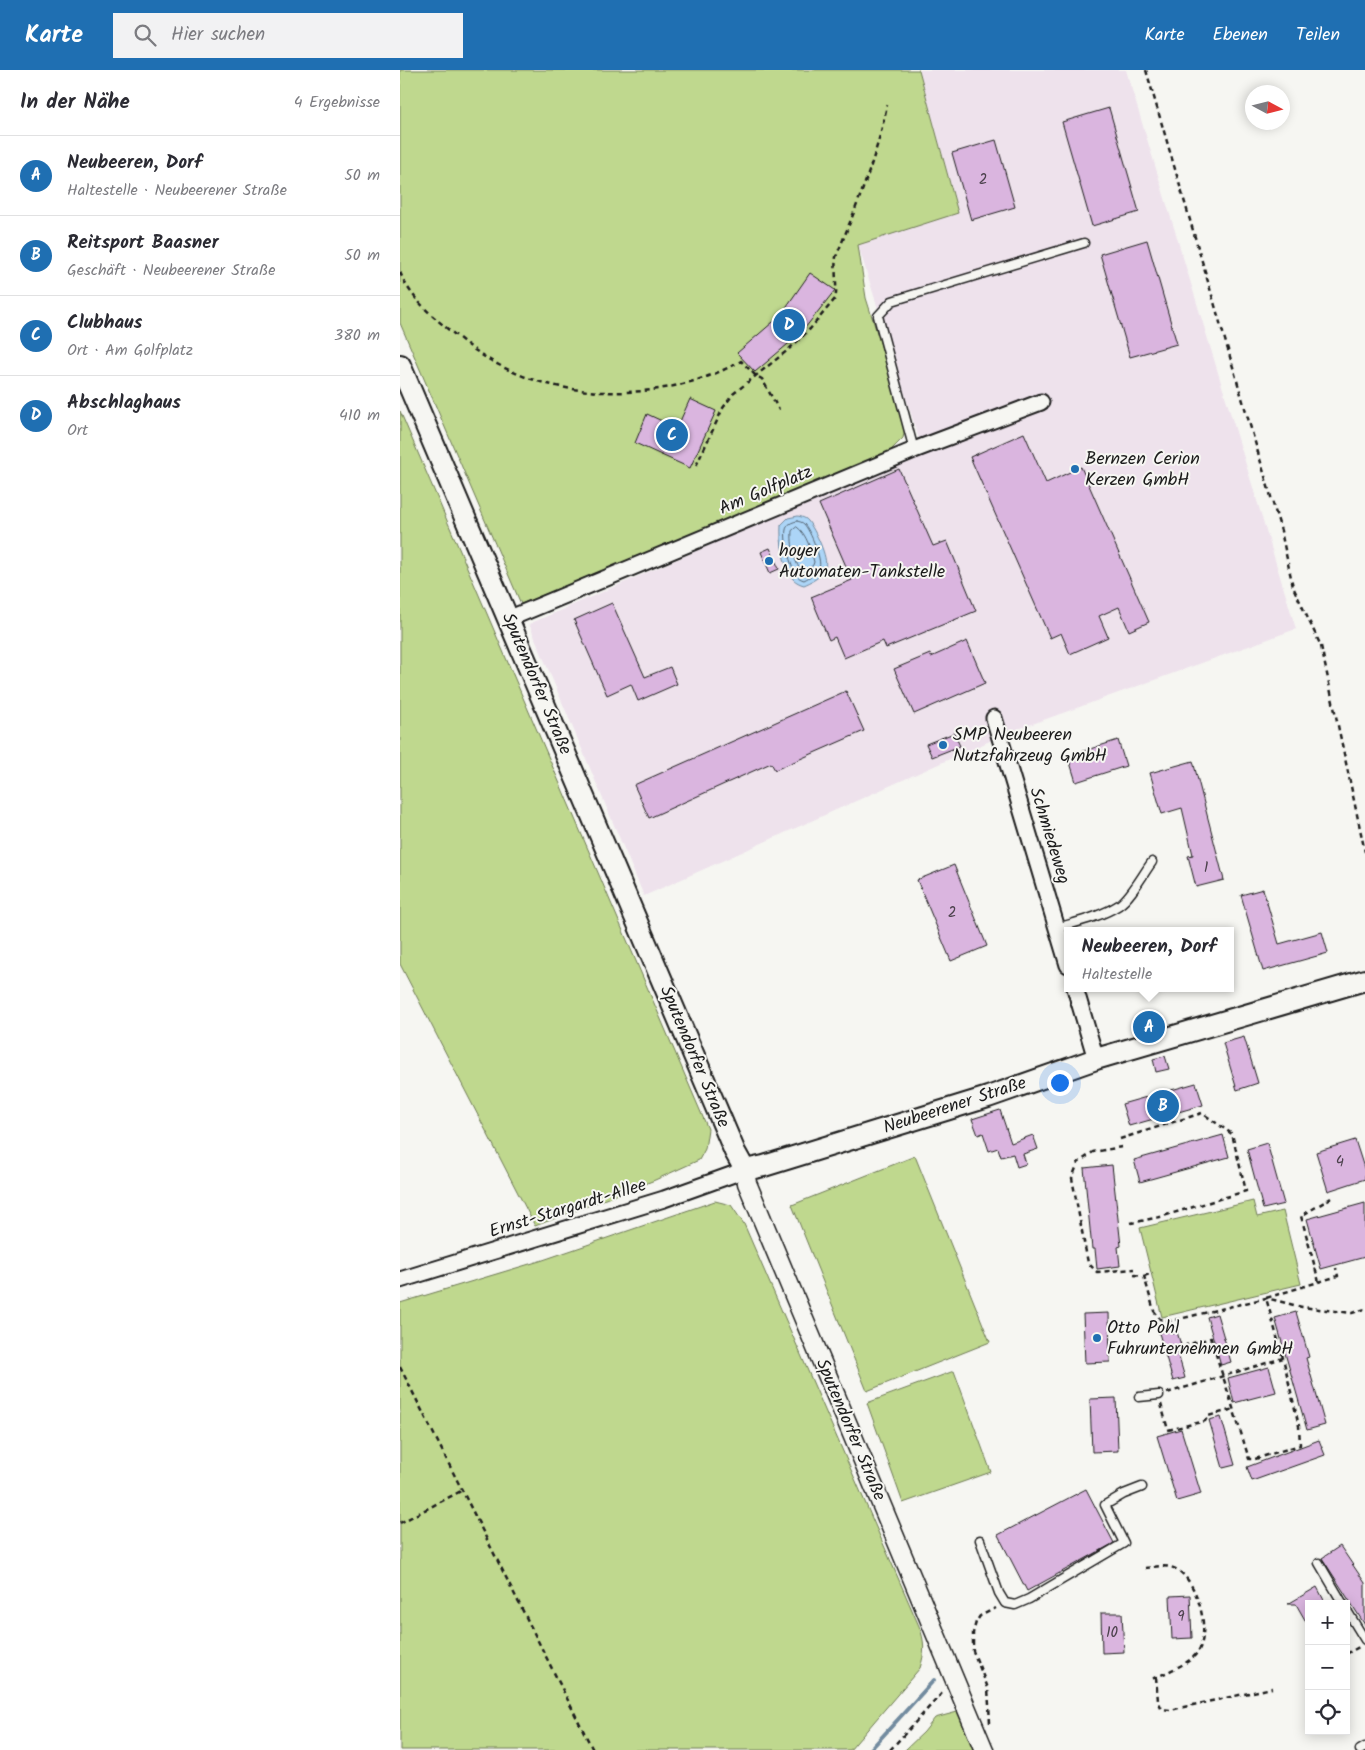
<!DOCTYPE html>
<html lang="de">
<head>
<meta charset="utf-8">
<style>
	:root { --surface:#fff; --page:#f2f2f3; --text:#2b2b33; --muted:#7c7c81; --line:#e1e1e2; --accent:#1f6fb2 }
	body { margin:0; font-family:Kalam,sans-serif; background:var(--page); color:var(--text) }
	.controls { position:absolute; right:15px; bottom:15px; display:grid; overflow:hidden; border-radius:0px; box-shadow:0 2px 12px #0003 }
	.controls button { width:45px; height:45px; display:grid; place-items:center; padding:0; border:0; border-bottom:1px solid var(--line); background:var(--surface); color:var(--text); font:25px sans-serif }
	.compass { position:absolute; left:845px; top:15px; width:45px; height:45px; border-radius:50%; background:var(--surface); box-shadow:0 2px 12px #0003; rotate:97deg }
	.you { position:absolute; left:659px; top:1012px; width:18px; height:18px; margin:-12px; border:4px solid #fff; border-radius:50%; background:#1a73e8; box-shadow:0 0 0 8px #1a73e833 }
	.badge { display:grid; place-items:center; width:32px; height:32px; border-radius:50%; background:var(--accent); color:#fff; font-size:16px; font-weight:700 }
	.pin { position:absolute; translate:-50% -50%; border:2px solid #fff; box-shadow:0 1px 5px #0006 }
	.popup { position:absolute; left:664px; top:857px; width:170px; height:65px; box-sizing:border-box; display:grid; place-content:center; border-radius:0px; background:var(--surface); filter:drop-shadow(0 1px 4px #0005); font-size:16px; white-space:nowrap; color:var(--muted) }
	.popup b { font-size:19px; color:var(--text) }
	.popup::after { content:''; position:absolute; left:50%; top:100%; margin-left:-10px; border:10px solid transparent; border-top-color:var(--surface) }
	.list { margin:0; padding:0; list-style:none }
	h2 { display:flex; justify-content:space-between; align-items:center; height:65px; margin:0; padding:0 20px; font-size:21px }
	h2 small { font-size:16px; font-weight:400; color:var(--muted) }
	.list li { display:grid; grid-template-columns:32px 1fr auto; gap:15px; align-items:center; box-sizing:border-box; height:80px; padding:0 20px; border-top:1px solid var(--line) }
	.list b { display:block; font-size:19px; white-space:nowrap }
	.list p { margin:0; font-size:16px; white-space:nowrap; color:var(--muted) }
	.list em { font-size:16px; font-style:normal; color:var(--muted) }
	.icon { flex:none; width:28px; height:28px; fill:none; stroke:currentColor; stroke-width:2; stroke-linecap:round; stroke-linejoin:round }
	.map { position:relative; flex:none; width:965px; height:1680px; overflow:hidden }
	header { display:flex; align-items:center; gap:30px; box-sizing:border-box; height:70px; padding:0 25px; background:var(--accent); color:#fff }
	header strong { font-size:24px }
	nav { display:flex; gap:28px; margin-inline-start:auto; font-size:18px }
	.search { width:350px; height:45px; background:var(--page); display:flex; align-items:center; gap:12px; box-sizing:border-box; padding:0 18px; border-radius:0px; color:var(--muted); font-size:19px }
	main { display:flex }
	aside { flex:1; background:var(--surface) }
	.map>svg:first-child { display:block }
	.built { fill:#eee2ec }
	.green { fill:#bfd88e; stroke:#6e7a55 }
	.water { fill:#acd5f7; stroke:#728b9f }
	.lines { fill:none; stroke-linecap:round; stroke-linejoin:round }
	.shore { stroke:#566674; stroke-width:1 }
	.stream { stroke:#728b9f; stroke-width:4 }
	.building { fill:#dab5df; stroke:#1c1c1c }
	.service-casing { stroke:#1c1c1c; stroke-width:11 }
	.minor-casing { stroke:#1c1c1c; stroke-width:19 }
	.tertiary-casing { stroke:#1c1c1c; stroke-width:21 }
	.secondary-casing { stroke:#1c1c1c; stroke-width:24 }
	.path { stroke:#1c1c1c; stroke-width:2.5; stroke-dasharray:5 4; stroke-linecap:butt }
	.service { stroke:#f6f6f2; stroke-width:8 }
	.minor { stroke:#f6f6f2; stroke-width:15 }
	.tertiary { stroke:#f6f6f2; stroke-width:18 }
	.secondary { stroke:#f6f6f2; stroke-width:20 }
	.poi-dot { fill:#1f6fb2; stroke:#f6f6f2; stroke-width:2 }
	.labels { text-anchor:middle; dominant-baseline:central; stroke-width:4; stroke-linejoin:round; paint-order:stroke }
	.number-label { font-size:15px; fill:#4c424d }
	.poi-label { font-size:18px; fill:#1c1c1c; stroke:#f6f6f2; text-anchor:start }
	.street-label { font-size:18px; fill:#1c1c1c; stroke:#f6f6f2 }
</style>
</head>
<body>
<header>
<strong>Karte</strong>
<div class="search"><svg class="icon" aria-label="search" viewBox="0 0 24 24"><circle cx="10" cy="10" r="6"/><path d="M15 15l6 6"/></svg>Hier suchen</div>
<nav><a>Karte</a><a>Ebenen</a><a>Teilen</a></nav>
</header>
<main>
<aside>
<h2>In der Nähe<small>4 Ergebnisse</small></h2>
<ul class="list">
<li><span class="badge">A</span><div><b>Neubeeren, Dorf</b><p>Haltestelle · Neubeerener Straße</p></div><em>50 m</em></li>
<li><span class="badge">B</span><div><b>Reitsport Baasner</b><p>Geschäft · Neubeerener Straße</p></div><em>50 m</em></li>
<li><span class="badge">C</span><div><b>Clubhaus</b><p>Ort · Am Golfplatz</p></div><em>380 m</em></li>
<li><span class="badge">D</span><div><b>Abschlaghaus</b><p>Ort</p></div><em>410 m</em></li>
</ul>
</aside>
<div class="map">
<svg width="965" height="1680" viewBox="0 0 965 1680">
	<rect width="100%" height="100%" fill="#f6f6f2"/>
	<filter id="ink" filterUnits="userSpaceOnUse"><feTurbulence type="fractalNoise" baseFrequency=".02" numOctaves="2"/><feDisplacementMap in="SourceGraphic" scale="10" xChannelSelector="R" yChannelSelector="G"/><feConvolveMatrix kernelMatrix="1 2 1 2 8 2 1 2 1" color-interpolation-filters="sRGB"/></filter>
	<g filter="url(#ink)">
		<polygon class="built" points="519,0 726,0 896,559 610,662 244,826 129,554 523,382 458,175 558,142"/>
		<g class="green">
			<polygon points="0,0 519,0 558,143 458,175 466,228 506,355 503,368 488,383 121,534 0,253"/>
			<polygon points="0,341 308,1059 305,1079 299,1090 255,1110 135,1156 0,894"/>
			<polygon points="515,1086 590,1272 467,1321 392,1135"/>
			<path d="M315,1131L331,1135L344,1154L354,1177L519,1556C525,1571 525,1583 520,1598L450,1680H0V1233L143,1190Z"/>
			<polygon points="853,1131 857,1147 883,1141 901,1214 762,1247 740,1158"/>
			<polygon points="554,1301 591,1402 503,1433 467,1333"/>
			<polygon points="561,1641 578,1680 505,1680 524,1662 535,1648"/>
		</g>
		<path class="water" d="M398,446C402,447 406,448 408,451C415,460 429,488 425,498C422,507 411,512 404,515C400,514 396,512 393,509C383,497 380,470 381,455L388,448Z"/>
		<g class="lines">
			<g class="shore">
				<path d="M397,451C400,452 402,452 404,454C410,460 423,491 419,498C416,503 410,507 404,510C401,509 399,508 397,506C391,499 382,465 387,457C389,453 393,452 397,451Z"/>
				<path d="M397,457C407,464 411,481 414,492L413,495L404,503C394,497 391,472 392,461Z"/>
			</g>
			<polyline class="stream" points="470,1680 534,1610"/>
		</g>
		<g class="building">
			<polygon points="709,38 739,142 692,156 662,52"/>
			<polygon points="596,70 615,137 571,150 552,83"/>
			<polygon points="747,170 777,274 730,287 700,184"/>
			<polygon points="410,203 435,220 401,263 355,302 337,283 380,246"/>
			<polygon points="290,329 316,341 290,398 235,373 247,344 277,358"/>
			<polygon points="624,363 646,413 681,397 749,552 729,561 719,537 699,546 708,567 670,584 661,563 650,568 570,387"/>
			<polygon points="499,399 533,476 547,471 576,541 486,578 483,571 444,588 435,567 429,570 411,527 452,510 419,434"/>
			<polygon points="370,478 379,499 370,503 361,482"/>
			<polygon points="212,533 245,607 270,597 277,614 238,631 231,614 207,625 174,550"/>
			<polygon points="567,571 585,613 514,644 494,599 530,584 531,587"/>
			<polygon points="446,621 464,661 375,700 371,693 249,748 234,715"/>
			<polygon points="554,663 560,676 532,687 526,674"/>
			<polygon points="718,670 726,696 676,712 668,686"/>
			<polygon points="793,691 824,810 796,817 788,786 793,785 782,738 762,744 750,703"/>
			<polygon points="554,795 587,876 551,891 517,810"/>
			<polygon points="863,819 879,874 922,862 928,883 863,901 841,825"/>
			<polygon points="844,967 858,1013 837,1020 823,973"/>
			<polygon points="765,986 769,999 756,1002 753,989"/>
			<polygon points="796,1013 803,1035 729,1056 722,1034"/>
			<polygon points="600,1040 611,1073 633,1065 638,1079 623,1084 626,1094 617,1097 613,1084 601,1087 598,1078 589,1081 583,1063 578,1065 572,1049"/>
			<polygon points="823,1065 829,1087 740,1112 734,1090"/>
			<polygon points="955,1070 965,1101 965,1109 928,1121 916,1082"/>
			<polygon points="867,1073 884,1134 863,1139 847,1079"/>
			<polygon points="712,1095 721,1176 718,1177 720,1196 697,1199 695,1179 692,1179 684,1098"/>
			<polygon points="965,1133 965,1187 921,1199 907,1149"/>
			<polygon points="896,1242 909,1287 906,1288 925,1355 907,1360 875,1248"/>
			<polygon points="709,1243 710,1292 685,1293 683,1244"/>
			<polygon points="817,1244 831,1292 821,1295 807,1247"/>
			<polygon points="771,1259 772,1264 777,1262 781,1275 776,1277 785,1308 773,1311 759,1263"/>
			<polygon points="869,1297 876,1322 834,1333 828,1308"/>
			<polygon points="716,1328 718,1381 692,1382 690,1329"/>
			<polygon points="821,1347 835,1395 823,1398 809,1350"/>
			<polygon points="781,1359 801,1424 777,1431 757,1366"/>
			<polygon points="919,1370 925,1385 852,1411 847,1397"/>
			<polygon points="686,1419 714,1473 627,1521 598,1465"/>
			<polygon points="940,1476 965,1513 965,1555 922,1488"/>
			<polygon points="917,1517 926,1534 909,1534 909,1557 896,1534 888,1534"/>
			<polygon points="790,1525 792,1568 772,1569 770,1526"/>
			<polygon points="701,1543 722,1543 724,1582 702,1583"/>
		</g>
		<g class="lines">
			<g class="service-casing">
				<g id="service">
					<polyline points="514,380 478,246 492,231 684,173"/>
					<path d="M657,858C677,852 700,847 719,835C731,827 743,804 752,792"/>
					<polyline points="739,1327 759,1325"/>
					<polyline points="580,1470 599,1523 605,1533 615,1535 629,1529 724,1473 705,1435 724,1424 742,1417"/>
					<polyline points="919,1493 943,1534"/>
					<polyline points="946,1539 965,1570"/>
					<polyline points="960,1680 965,1677"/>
				</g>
			</g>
			<g class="minor-casing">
				<g id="minor">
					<polyline points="108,549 514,380 641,332"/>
					<polyline points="594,648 668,895"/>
					<polyline points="675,918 696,989"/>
					<polyline points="0,1210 264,1129 345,1100"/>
				</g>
			</g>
			<g class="tertiary-casing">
				<polyline id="tertiary" points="345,1100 347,1113 584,1680"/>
			</g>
			<g class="secondary-casing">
				<polyline id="secondary" points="0,295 335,1082 345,1100 364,1096 588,1027 696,989 965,910"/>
			</g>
			<g class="path">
				<polyline points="746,0 881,461 893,517 921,576 965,782"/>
				<path d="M0,202C9,226 30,244 49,260C64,272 81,286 99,295C169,333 271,331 341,291L356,306L362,309L379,340"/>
				<path d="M296,396L323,338L333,324L388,280L410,259L435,229C438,221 434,199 436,187C457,135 476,90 487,35"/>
				<polyline points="720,1069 802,1043 832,1064 846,1121 760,1147 731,1153"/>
				<polyline points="722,1077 693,1082 678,1093 672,1108 688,1193 697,1202 734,1199"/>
				<polyline points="734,1205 744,1206 754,1241 760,1249 771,1251 866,1228 902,1237 952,1243 965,1239"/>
				<polyline points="744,1206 753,1203"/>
				<polyline points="919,1212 901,1146 931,1128"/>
				<polyline points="883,1288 866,1228 938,1206 936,1198"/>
				<polyline points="0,1297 193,1680"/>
				<path d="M767,1323L883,1288L899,1356L900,1375L855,1389H849C837,1349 823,1308 811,1268L786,1275"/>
				<polyline points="761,1334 768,1360 805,1351 808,1346 834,1339"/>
				<polyline points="0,1453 61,1421"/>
				<path d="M745,1498C755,1497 766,1494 776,1499C798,1511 812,1563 797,1583C788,1595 764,1603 750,1610"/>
				<polyline points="946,1584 959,1577"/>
				<polyline points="908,1595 909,1595"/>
				<polyline points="756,1607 758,1631 762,1639 770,1640 872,1618"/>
				<polyline points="590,1653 588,1618 573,1581 573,1563 576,1552 580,1546 596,1538"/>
				<polyline points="490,1680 543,1622"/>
			</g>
			<use href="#service" class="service"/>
			<use href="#minor" class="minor"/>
			<use href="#tertiary" class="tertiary"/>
			<use href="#secondary" class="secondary"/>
		</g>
	</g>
	<g class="poi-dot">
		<circle cx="675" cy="399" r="5"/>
		<circle cx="369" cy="491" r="5"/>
		<circle cx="543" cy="675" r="5"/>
		<circle cx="697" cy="1268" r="5"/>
	</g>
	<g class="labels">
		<g class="number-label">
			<text x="583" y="110">2</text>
			<text x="806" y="798">1</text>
			<text x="552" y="843">2</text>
			<text x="940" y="1092">4</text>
			<text x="781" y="1547">9</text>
			<text x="712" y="1563">10</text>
		</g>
		<g class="poi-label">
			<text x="685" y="389">Bernzen Cerion<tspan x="685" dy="21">Kerzen GmbH</tspan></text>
			<text x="379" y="481">hoyer<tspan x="379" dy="21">Automaten-Tankstelle</tspan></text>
			<text x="553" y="665">SMP Neubeeren<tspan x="553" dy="21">Nutzfahrzeug GmbH</tspan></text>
			<text x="707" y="1258">Otto Pohl<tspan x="707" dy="21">Fuhrunternehmen GmbH</tspan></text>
		</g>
		<g class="street-label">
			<text transform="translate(366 421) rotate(-23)">Am Golfplatz</text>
			<text transform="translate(136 614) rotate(67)">Sputendorfer Straße</text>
			<text transform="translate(649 766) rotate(73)">Schmiedeweg</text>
			<text transform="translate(294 987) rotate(67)">Sputendorfer Straße</text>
			<text transform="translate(555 1036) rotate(-18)">Neubeerener Straße</text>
			<text transform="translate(168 1139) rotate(-17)">Ernst-Stargardt-Allee</text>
			<text transform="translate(450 1360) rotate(67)">Sputendorfer Straße</text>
		</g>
	</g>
</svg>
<div class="controls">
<button>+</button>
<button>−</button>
<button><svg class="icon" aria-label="locate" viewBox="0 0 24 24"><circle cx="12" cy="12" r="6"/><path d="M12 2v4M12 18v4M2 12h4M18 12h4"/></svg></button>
</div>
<svg class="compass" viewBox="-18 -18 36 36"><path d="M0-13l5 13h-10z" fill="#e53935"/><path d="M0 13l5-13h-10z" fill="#7c7c81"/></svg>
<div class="you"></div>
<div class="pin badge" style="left:749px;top:957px">A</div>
<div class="popup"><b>Neubeeren, Dorf</b>Haltestelle</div>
<div class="pin badge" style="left:763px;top:1036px">B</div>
<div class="pin badge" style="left:272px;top:365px">C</div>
<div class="pin badge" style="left:389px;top:255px">D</div>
</div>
</main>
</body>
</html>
